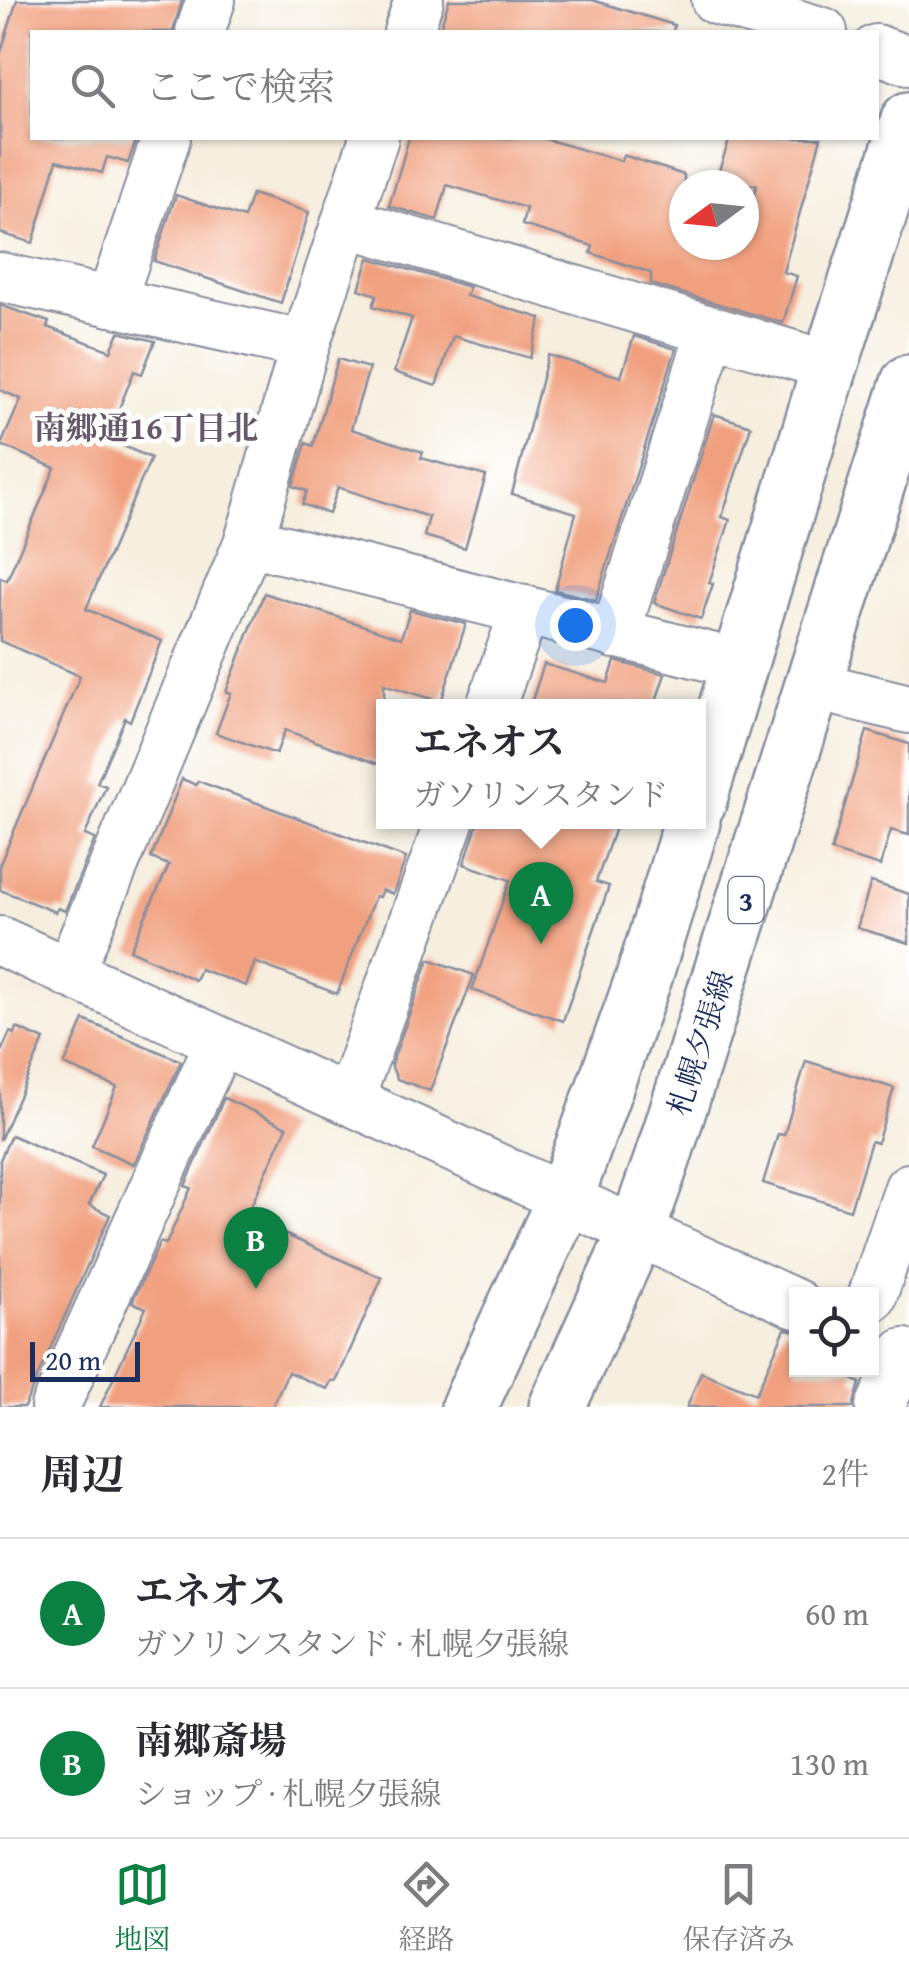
<!DOCTYPE html>
<html lang="ja">
<head>
<meta charset="utf-8">
<style>
	:root { --surface:#fff; --page:#f2f2f3; --text:#2b2b33; --muted:#7c7c81; --line:#e1e1e2; --accent:#0b8043 }
	body { margin:0; font-family:"Gentium Book Plus","Noto Serif JP",serif; background:var(--page); color:var(--text) }
	.controls { position:absolute; right:30px; bottom:30px; display:grid; overflow:hidden; border-radius:0px; box-shadow:0 2px 8px #0004 }
	.controls button { width:90px; height:90px; display:grid; place-items:center; padding:0; border:0; border-bottom:2px solid var(--line); background:var(--surface); color:var(--text); font:50px sans-serif }
	.compass { position:absolute; left:669px; top:170px; width:90px; height:90px; border-radius:50%; background:var(--surface); box-shadow:0 2px 8px #0004; rotate:255deg }
	.scale { position:absolute; left:30px; bottom:25px; width:110px; box-sizing:border-box; padding-left:10px; border:5px solid #1b2f5e; border-top:0; font-size:28px; line-height:35px; white-space:nowrap; color:#1b2f5e; -webkit-text-stroke:8px #fff; paint-order:stroke }
	.you { position:absolute; left:575px; top:625px; width:35px; height:35px; margin:-25px; border:8px solid #fff; border-radius:50%; background:#1a73e8; box-shadow:0 0 0 15px #1a73e833 }
	.badge { display:grid; place-items:center; width:65px; height:65px; border-radius:50%; background:var(--accent); color:#fff; font-size:32px; font-weight:700 }
	.pin { position:absolute; translate:-50% -82px; filter:drop-shadow(0 2px 5px #0008) }
	.pin::after { content:''; position:absolute; top:52px; width:35px; height:30px; background:inherit; clip-path:polygon(0 0,100% 0,50% 100%) }
	.popup { position:absolute; left:376px; top:699px; width:330px; height:130px; box-sizing:border-box; display:grid; place-content:center; border-radius:0px; background:var(--surface); filter:drop-shadow(0 2px 8px #0005); font-size:32px; white-space:nowrap; color:var(--muted) }
	.popup b { font-size:38px; color:var(--text) }
	.popup::after { content:''; position:absolute; left:50%; top:100%; margin-left:-20px; border:20px solid transparent; border-top-color:var(--surface) }
	.list { margin:0; padding:0; list-style:none }
	h2 { display:flex; justify-content:space-between; align-items:center; height:130px; margin:0; padding:0 40px; font-size:42px }
	h2 small { font-size:32px; font-weight:400; color:var(--muted) }
	.list li { display:grid; grid-template-columns:65px 1fr auto; gap:30px; align-items:center; box-sizing:border-box; height:150px; padding:0 40px; border-top:2px solid var(--line) }
	.list b { display:block; font-size:38px; white-space:nowrap }
	.list p { margin:0; font-size:32px; white-space:nowrap; color:var(--muted) }
	.list em { font-size:32px; font-style:normal; color:var(--muted) }
	.icon { flex:none; width:55px; height:55px; fill:none; stroke:currentColor; stroke-width:2; stroke-linecap:round; stroke-linejoin:round }
	.map { position:relative; flex:none; width:909px; height:1407px; overflow:hidden }
	.search { position:absolute; background:var(--surface); box-shadow:0 2px 8px #0004; left:30px; right:30px; top:30px; height:110px; display:flex; align-items:center; gap:25px; box-sizing:border-box; padding:0 35px; border-radius:0px; color:var(--muted); font-size:38px }
	.sheet { height:430px; background:var(--surface) }
	nav { display:flex; justify-content:space-around; align-items:center; box-sizing:border-box; height:140px; border-top:2px solid var(--line); background:var(--surface); font-size:28px; color:var(--muted) }
	nav a { display:grid; justify-items:center; gap:5px }
	nav .on { color:var(--accent) }
	.map>svg:first-child { display:block }
	.building { fill:#f1a07f }
	.lines { fill:none; stroke-linecap:round; stroke-linejoin:round }
	.minor-casing { stroke:#888e9e; stroke-width:52 }
	.major-casing { stroke:#888e9e; stroke-width:60 }
	.minor { stroke:#fff; stroke-width:48 }
	.major { stroke:#fff; stroke-width:55 }
	.labels { text-anchor:middle; dominant-baseline:central; stroke-width:10; stroke-linejoin:round; paint-order:stroke }
	.shield { fill:#fff; stroke:#5f6d8e; stroke-width:2.5 }
	.shield-label { font-size:28px; font-weight:bold; fill:#1b2f5e }
	.street-label { font-size:30px; fill:#1b2f5e; stroke:#fff }
	.neighbourhood-label { font-size:32px; font-weight:bold; fill:#66576a; stroke:#fff }
</style>
</head>
<body>
<div class="map">
<svg width="909" height="1407" viewBox="0 0 909 1407">
	<rect width="100%" height="100%" fill="#fff"/>
	<filter id="ink" filterUnits="userSpaceOnUse"><feTurbulence type="fractalNoise" baseFrequency=".01" numOctaves="2"/><feDisplacementMap in="SourceGraphic" scale="20" xChannelSelector="R" yChannelSelector="G"/><feConvolveMatrix kernelMatrix="1 2 1 2 8 2 1 2 1" color-interpolation-filters="sRGB"/></filter>
	<filter id="wash" filterUnits="userSpaceOnUse"><feTurbulence type="fractalNoise" baseFrequency=".0048" numOctaves="4" result="noise"/><feDisplacementMap in="SourceGraphic" scale="40" xChannelSelector="R" yChannelSelector="G"/><feGaussianBlur stdDeviation="2.25" result="paint"/><feColorMatrix in="noise" values="0 0 0 0 0 0 0 0 0 0 0 0 0 0 0 0 0 1.4 0 .05"/><feComposite in="paint" operator="in"/></filter>
	<g filter="url(#wash)">
		<rect width="100%" height="100%" fill="#f6eede"/>
		<g id="blocks">
			<g class="building">
				<polygon points="17,0 182,0 173,32 32,32 32,138 137,138 128,163 107,157 102,173 57,160 33,243 0,233 0,55"/>
				<polygon points="449,0 592,0 674,25 673,32 439,32"/>
				<polygon points="409,138 542,138 621,161 623,155 684,175 684,245 744,245 744,228 757,185 714,185 730,138 821,138 783,272 797,276 783,323 651,284 651,273 591,253 593,246 522,225 526,208 447,185 437,220 389,206"/>
				<polygon points="252,194 309,212 281,303 154,261 176,195 244,218"/>
				<polygon points="369,258 469,287 466,296 541,318 530,358 453,336 436,386 394,372 412,318 373,306 377,295 359,289"/>
				<polygon points="0,305 49,322 47,327 111,351 119,332 155,341 142,374 134,371 107,439 151,458 86,609 162,641 130,721 125,718 97,783 106,786 85,835 95,839 65,911 58,908 55,912 0,890 0,864 80,676 0,641 0,577 7,580 55,468 1,445 21,399 0,390"/>
				<polygon points="634,336 676,349 596,600 555,590 576,513 512,494 548,355 621,377"/>
				<polygon points="338,359 369,368 351,429 423,452 421,458 486,476 465,548 424,536 429,517 338,487 329,514 302,504 307,491 293,486 306,443 313,446"/>
				<polygon points="714,414 751,426 722,517 730,520 709,583 713,584 701,619 654,603"/>
				<polygon points="264,593 401,638 410,610 466,624 441,702 384,684 384,766 285,730 276,754 216,733 231,693 226,692"/>
				<polygon points="615,661 665,674 657,698 658,706 530,706 544,664 608,683"/>
				<polygon points="867,731 909,744 909,835 891,830 880,866 831,851"/>
				<polygon points="182,779 196,785 198,781 406,858 393,894 382,890 379,897 375,896 337,994 255,962 246,986 200,969 195,980 130,950 169,865 151,858"/>
				<polygon points="478,822 617,822 596,882 609,886 563,1021 472,990 510,880 464,864"/>
				<polygon points="871,882 909,894 909,943 857,928"/>
				<polygon points="429,959 474,975 430,1091 397,1079 391,1065"/>
				<polygon points="84,1020 181,1061 134,1164 92,1146 117,1087 64,1065"/>
				<polygon points="17,1028 44,1040 0,1140 0,1054 10,1032 15,1034"/>
				<polygon points="806,1061 894,1088 877,1143 871,1141 850,1210 763,1183 778,1134 784,1135"/>
				<polygon points="224,1098 287,1127 246,1217 382,1278 336,1382 331,1381 327,1389 288,1372 272,1407 100,1407 146,1308 132,1302 160,1242 166,1244 191,1188 185,1186"/>
				<polygon points="11,1135 103,1175 89,1205 110,1215 24,1407 0,1407 0,1160"/>
				<polygon points="785,1329 796,1331 796,1370 856,1370 852,1379 860,1383 853,1407 687,1407 701,1372 756,1394"/>
			</g>
		</g>
	</g>
	<g filter="url(#ink)">
		<use href="#blocks" fill-opacity="0" stroke="#888e9e" stroke-width="2.5"/>
		<g class="lines">
			<g class="minor-casing">
				<g id="minor">
					<polyline points="716,0 823,32"/>
					<polyline points="200,32 211,0"/>
					<polyline points="408,32 419,0"/>
					<polyline points="876,49 909,61"/>
					<polyline points="346,222 830,366"/>
					<polyline points="0,277 305,345"/>
					<polyline points="111,302 166,138"/>
					<polyline points="249,541 742,665"/>
					<polyline points="615,634 711,331"/>
					<polyline points="815,686 909,709"/>
					<polyline points="491,706 525,610"/>
					<path d="M0,941C265,1062 531,1183 796,1304"/>
					<polyline points="69,973 249,541 305,345 374,138"/>
					<polyline points="350,1098 449,822"/>
					<polyline points="872,1297 909,1188"/>
					<polyline points="55,1407 219,1043"/>
					<polyline points="880,1407 904,1353"/>
				</g>
			</g>
			<g class="major-casing">
				<g id="major">
					<polyline points="698,802 830,366 909,120"/>
					<polyline points="469,1407 564,1201 644,977 692,822"/>
					<polyline points="557,1407 636,1233 662,1160 909,383"/>
				</g>
			</g>
			<use href="#minor" class="minor"/>
			<use href="#major" class="major"/>
		</g>
	</g>
	<g class="labels">
		<rect class="shield" x="728.5" y="877" width="35" height="46" rx="8"/>
		<g class="shield-label">
			<text x="746" y="900">3</text>
		</g>
		<g class="street-label">
			<text transform="translate(700 1043) rotate(-72)">札幌夕張線</text>
		</g>
		<g class="neighbourhood-label">
			<text x="146" y="427">南郷通16丁目北</text>
		</g>
	</g>
</svg>
<div class="controls">
<button><svg class="icon" aria-label="locate" viewBox="0 0 24 24"><circle cx="12" cy="12" r="6"/><path d="M12 2v4M12 18v4M2 12h4M18 12h4"/></svg></button>
</div>
<svg class="compass" viewBox="-18 -18 36 36"><path d="M0-13l5 13h-10z" fill="#e53935"/><path d="M0 13l5-13h-10z" fill="#7c7c81"/></svg>
<div class="scale">20 m</div>
<div class="you"></div>
<div class="pin badge" style="left:541px;top:944px">A</div>
<div class="popup"><b>エネオス</b>ガソリンスタンド</div>
<div class="pin badge" style="left:256px;top:1289px">B</div>
<div class="search"><svg class="icon" aria-label="search" viewBox="0 0 24 24"><circle cx="10" cy="10" r="6"/><path d="M15 15l6 6"/></svg>ここで検索</div>
</div>
<section class="sheet">
<h2>周辺<small>2件</small></h2>
<ul class="list">
<li><span class="badge">A</span><div><b>エネオス</b><p>ガソリンスタンド · 札幌夕張線</p></div><em>60 m</em></li>
<li><span class="badge">B</span><div><b>南郷斎場</b><p>ショップ · 札幌夕張線</p></div><em>130 m</em></li>
</ul>
</section>
<nav>
<a class="on"><svg class="icon" aria-label="map" viewBox="0 0 24 24"><path d="M3 6l6-2 6 2 6-2v14l-6 2-6-2-6 2zM9 4v14M15 6v14"/></svg>地図</a>
<a><svg class="icon" aria-label="directions" viewBox="0 0 24 24"><path d="M12 3l9 9-9 9-9-9zM9 14v-3h6M13 9l2 2-2 2"/></svg>経路</a>
<a><svg class="icon" aria-label="saved" viewBox="0 0 24 24"><path d="M7 4h10v16l-5-4-5 4z"/></svg>保存済み</a>
</nav>
</body>
</html>
